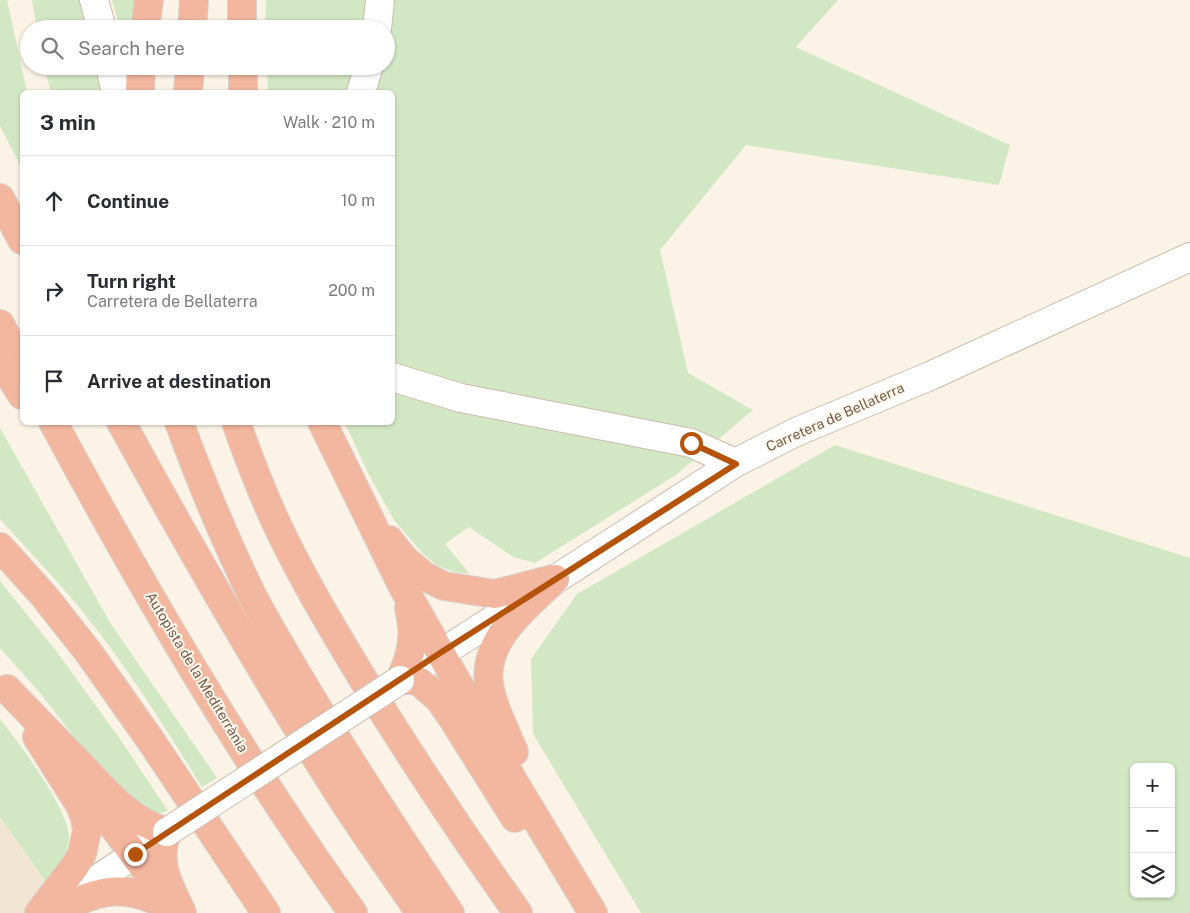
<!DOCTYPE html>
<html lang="en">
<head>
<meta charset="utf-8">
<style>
	:root { --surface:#fff; --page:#f7f7f7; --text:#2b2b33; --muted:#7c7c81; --line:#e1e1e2 }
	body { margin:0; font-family:"Public Sans",sans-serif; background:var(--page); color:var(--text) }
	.controls { position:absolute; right:15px; bottom:15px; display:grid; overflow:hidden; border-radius:8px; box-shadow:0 1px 4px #0004 }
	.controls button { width:45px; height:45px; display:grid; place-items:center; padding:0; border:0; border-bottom:1px solid var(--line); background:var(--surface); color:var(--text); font:25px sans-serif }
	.stop { position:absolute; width:15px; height:15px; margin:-11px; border:4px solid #b45309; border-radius:50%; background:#fff }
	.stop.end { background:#b45309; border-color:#fff; box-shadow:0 1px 5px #0008 }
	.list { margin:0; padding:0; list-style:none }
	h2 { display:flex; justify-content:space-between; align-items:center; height:65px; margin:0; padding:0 20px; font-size:21px }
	h2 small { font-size:16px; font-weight:400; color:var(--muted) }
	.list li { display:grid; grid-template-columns:32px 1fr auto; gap:15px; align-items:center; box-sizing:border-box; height:90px; padding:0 20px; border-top:1px solid var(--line) }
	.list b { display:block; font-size:19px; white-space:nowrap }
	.list p { margin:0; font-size:16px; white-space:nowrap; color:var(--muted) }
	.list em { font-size:16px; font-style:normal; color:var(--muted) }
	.icon { flex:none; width:28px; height:28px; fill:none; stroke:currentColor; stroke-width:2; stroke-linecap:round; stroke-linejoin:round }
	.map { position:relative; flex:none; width:1190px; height:913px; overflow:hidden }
	.search { position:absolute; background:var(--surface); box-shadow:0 1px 4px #0004; left:20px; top:20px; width:375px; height:55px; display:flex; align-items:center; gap:12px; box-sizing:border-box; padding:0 18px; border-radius:28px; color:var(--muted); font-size:19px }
	.panel { position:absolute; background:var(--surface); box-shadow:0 1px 4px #0004; left:20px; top:90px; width:375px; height:335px; border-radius:8px }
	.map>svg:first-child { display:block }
	.residential { fill:#f3e5d3 }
	.green { fill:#d2e8c4; fill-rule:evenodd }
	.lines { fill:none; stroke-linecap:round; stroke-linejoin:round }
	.minor-casing { stroke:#cdbbab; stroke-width:30 }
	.highway-casing { stroke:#d8d1cd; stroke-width:30 }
	.minor { stroke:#fff; stroke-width:28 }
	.highway { stroke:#f3b69e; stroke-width:28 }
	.minor-bridge-casing { stroke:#cdbbab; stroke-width:30; stroke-linecap:butt }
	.minor-bridge { stroke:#fff; stroke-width:28 }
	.route { stroke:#b45309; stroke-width:6 }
	.labels { text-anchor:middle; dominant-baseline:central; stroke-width:4; stroke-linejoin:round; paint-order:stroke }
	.street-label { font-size:14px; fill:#735a4b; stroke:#fef7eb }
</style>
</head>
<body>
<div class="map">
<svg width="1190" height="913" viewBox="0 0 1190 913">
	<rect width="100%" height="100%" fill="#fbf3e5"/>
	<polygon class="residential" points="0,817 46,882 66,913 0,913"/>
	<g class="green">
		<polygon points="0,0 7,0 27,92 22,92 22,169 0,126"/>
		<polygon points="32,0 81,0 89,29 37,29"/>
		<polygon points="112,0 137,0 133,29 120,29"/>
		<polygon points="266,0 838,0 796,47 1010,145 999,185 746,145 660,250 688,373 753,410 676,475 535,563 513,557 469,527 445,544 470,574 454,572 438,566 424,555 394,520 368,473 345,423 392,422 392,92 268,92 267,66 386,66 386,29 265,29"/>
		<polygon points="44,66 98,66 103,92 51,92"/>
		<path d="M0,428L111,624L217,778L202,787C172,739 143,692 109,646C77,601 37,560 0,519Z"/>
		<path d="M835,445L1190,558V913H641L533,734L531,659L577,594ZM1134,767H1171V894H1134Z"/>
		<polygon points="0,581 57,652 120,739 168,811 161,813 153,811 152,817 99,769 40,693 0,648"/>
		<path d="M0,719C17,740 71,813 69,838C68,855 55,869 46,882L0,817Z"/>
	</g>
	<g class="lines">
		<g class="minor-casing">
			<g id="minor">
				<polyline points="94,0 102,29"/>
				<polyline points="377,29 380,0"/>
				<polyline points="110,66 116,92"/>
				<polyline points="361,92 369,66"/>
				<polyline points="392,377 461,398 691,443 735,463"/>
				<polyline points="400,680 735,463 796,432 930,376 1190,257"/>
				<polyline points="63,903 167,832"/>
			</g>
		</g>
		<g class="highway-casing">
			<g id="highway">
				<polyline points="145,29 149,0"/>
				<polyline points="192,29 194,0"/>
				<polyline points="242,29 242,0"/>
				<polyline points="243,66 243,92"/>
				<polyline points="140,92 141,66"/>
				<polyline points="188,92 190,66"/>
				<polyline points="0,198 22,240"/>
				<polyline points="0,324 22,366"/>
				<polyline points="0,361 22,395"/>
				<path d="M53,422C144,591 241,757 353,913"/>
				<path d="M121,422C191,550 263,675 341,797C366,836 394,874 420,913"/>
				<path d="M179,422C201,482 225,540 253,597C273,635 296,672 318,709C360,778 405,846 450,913"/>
				<path d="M236,422C249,459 263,496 280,531C306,585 338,638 369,689C416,765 466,840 518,913"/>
				<polyline points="322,422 403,587 515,784 593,913"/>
				<polyline points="389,540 404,559 424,576 444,586 495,594 553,579"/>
				<polyline points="0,547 44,596 89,653 151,741 266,913"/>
				<path d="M409,608C416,636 412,654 400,680H411L420,682L439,699L453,719L515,818"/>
				<path d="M7,689C30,713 52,736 75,759C102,787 128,821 167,832C155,863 169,885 182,913"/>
				<polyline points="37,737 80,805 85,818 87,830 82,854 75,866 39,913"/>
				<path d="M514,752C506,732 495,712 490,690C479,642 525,608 555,579"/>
				<polyline points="89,794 165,896"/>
				<path d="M55,913C96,889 130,881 172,910"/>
			</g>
		</g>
		<use href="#minor" class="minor"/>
		<use href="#highway" class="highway"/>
		<g class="minor-bridge-casing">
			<polyline id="minor-bridge" points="167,832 400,680"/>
		</g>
		<use href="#minor-bridge" class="minor-bridge"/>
	</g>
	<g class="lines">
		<polyline class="route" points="135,854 440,653 736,464 691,443"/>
	</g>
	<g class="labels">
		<g class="street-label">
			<text transform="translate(835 417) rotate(-24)">Carretera de Bellaterra</text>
			<text transform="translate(197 672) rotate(59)">Autopista de la Mediterrània</text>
		</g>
	</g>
</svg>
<div class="controls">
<button>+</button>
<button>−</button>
<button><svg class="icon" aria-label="layers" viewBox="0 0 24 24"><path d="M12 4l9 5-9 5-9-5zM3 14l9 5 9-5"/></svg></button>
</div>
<div class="stop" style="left:691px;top:443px"></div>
<div class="stop end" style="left:135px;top:854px"></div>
<div class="search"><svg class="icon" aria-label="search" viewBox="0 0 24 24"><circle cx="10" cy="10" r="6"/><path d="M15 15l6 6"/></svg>Search here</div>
<section class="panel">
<h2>3 min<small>Walk · 210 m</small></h2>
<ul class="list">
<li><svg class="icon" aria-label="ahead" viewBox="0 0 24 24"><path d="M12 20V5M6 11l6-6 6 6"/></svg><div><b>Continue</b></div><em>10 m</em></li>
<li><svg class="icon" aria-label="right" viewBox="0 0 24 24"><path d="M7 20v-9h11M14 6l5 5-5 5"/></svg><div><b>Turn right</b><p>Carretera de Bellaterra</p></div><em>200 m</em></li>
<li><svg class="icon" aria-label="arrive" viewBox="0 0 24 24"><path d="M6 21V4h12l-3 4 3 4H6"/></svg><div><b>Arrive at destination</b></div></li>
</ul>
</section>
</div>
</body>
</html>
